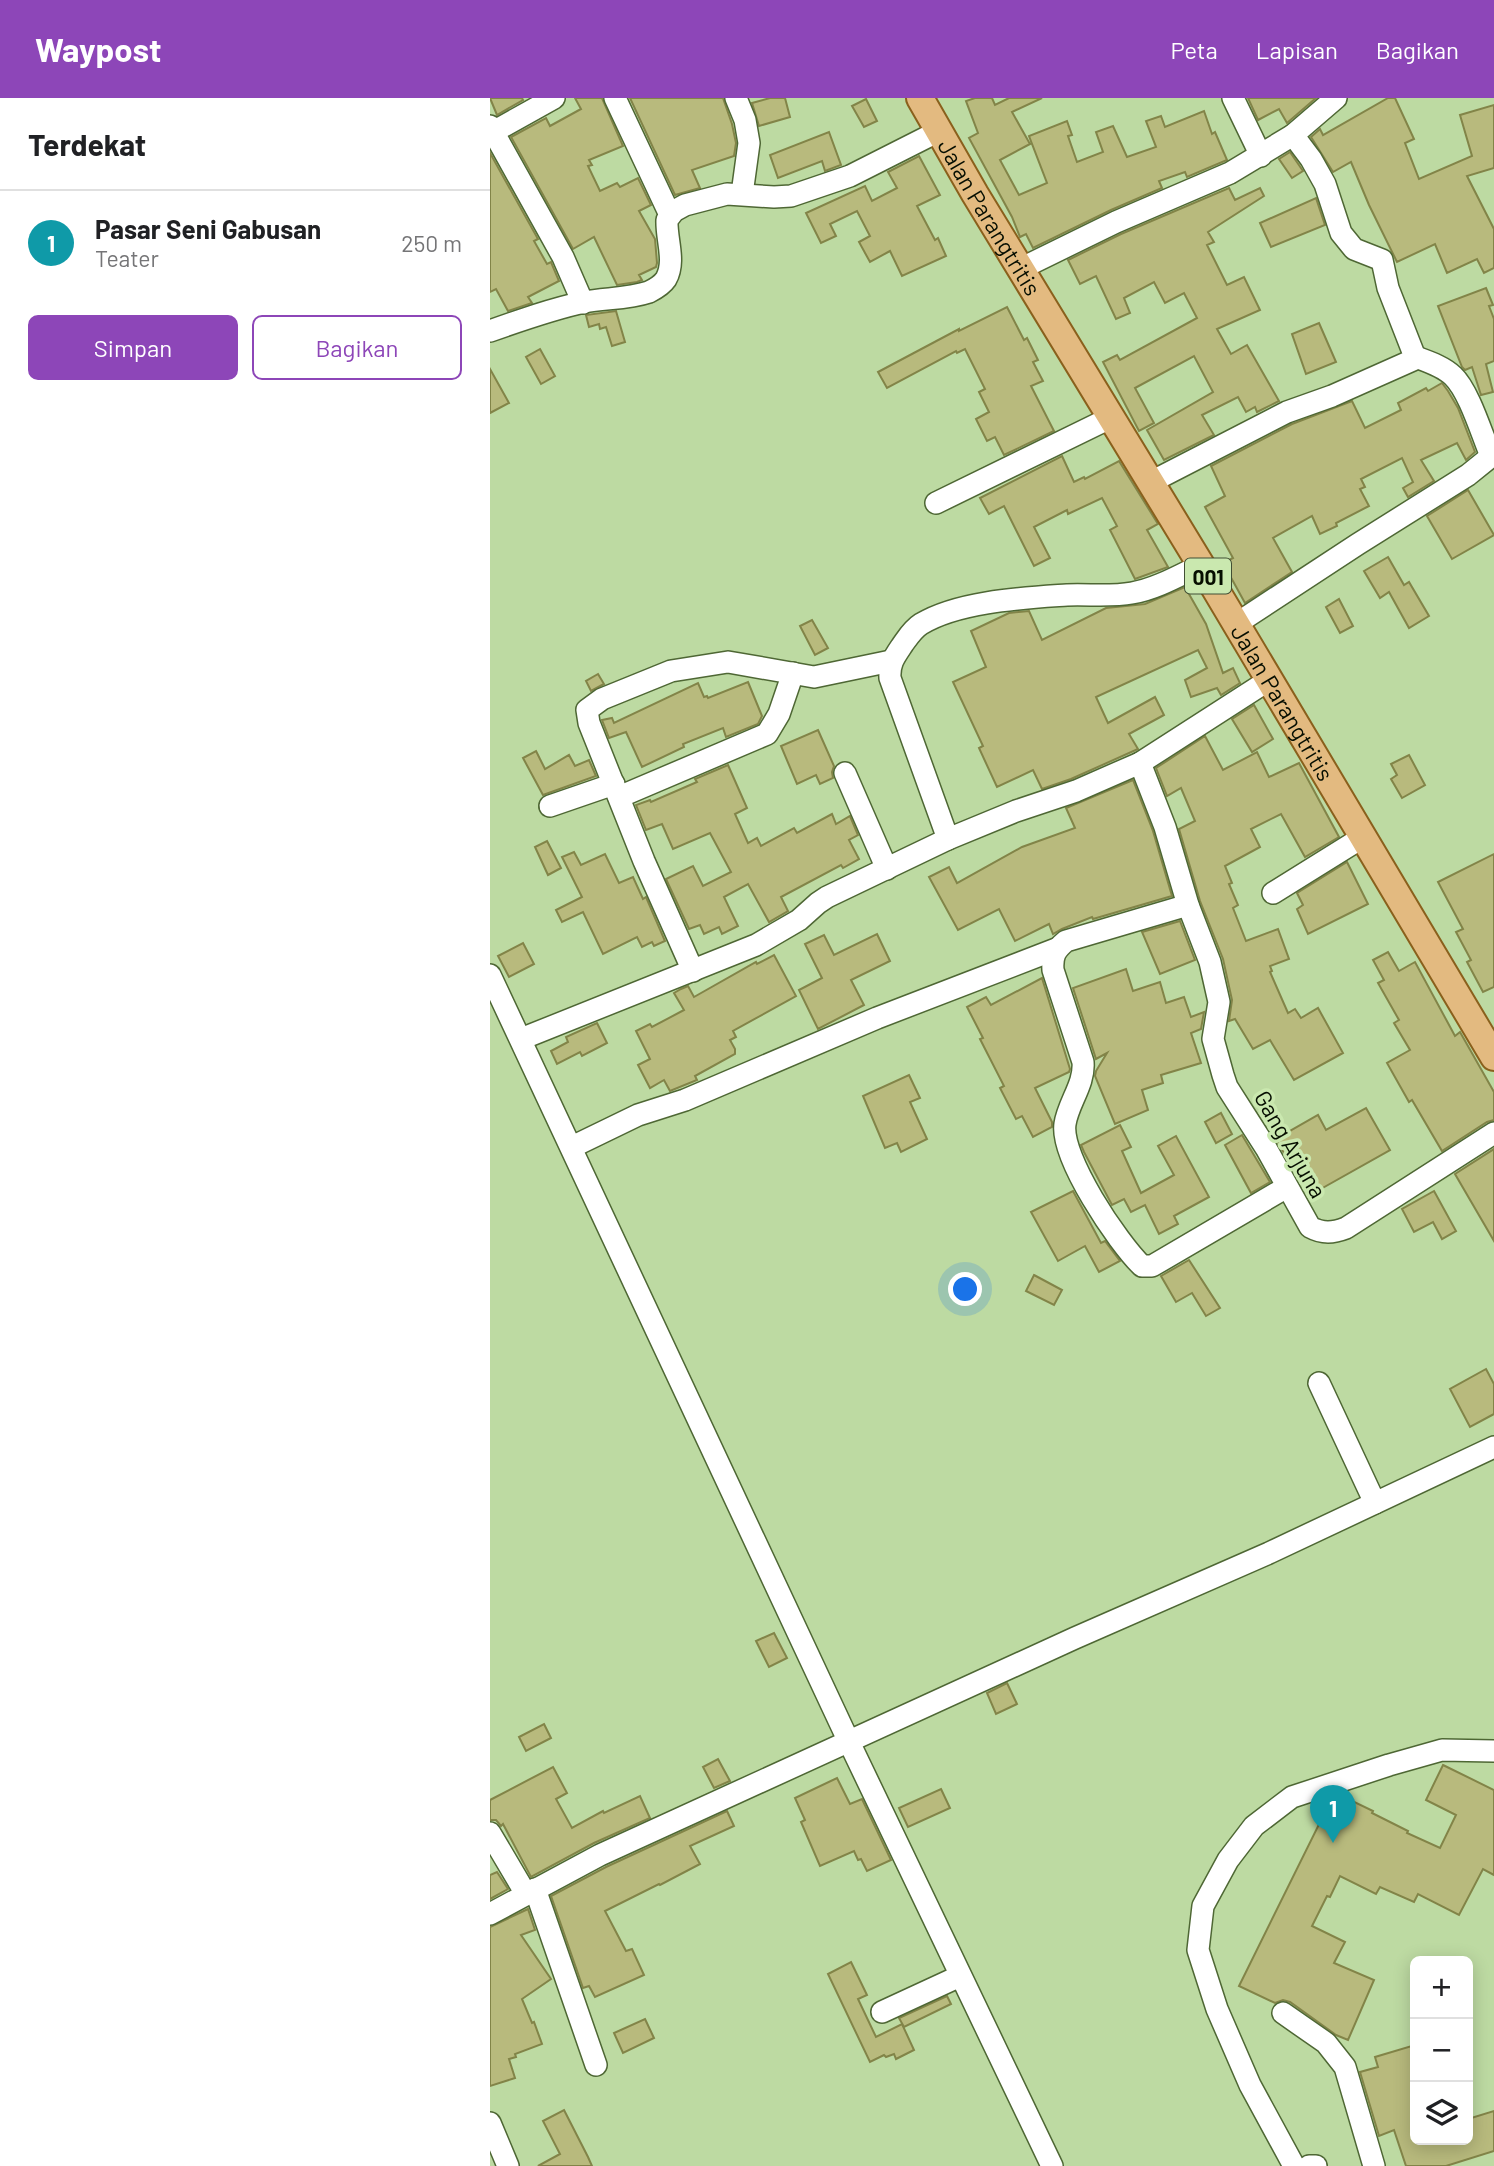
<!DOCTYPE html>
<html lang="id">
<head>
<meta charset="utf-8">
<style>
	:root { --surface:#fff; --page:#f2f2f2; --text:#202124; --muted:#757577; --line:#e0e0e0; --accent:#8d46b8 }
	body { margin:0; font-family:Barlow,sans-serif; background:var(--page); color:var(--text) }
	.controls { position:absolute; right:21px; bottom:21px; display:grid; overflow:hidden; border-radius:10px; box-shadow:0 4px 18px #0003 }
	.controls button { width:63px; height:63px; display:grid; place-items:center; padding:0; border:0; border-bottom:2px solid var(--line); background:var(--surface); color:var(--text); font:35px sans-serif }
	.you { position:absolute; left:476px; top:1192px; width:24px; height:24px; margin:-18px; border:5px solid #fff; border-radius:50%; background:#1a73e8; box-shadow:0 0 0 10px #1a73e833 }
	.badge { display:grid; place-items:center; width:46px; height:46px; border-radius:50%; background:var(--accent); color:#fff; font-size:23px; font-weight:700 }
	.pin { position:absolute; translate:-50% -58px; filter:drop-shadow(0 2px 4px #0008) }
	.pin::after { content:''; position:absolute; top:37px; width:24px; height:21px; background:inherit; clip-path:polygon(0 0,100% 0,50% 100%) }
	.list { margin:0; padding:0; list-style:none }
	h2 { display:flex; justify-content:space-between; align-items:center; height:91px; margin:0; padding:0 28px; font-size:30px }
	h2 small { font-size:23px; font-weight:400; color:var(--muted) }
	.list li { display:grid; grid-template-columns:46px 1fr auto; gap:21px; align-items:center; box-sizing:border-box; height:105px; padding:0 28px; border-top:2px solid var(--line) }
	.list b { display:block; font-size:26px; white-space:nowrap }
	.list p { margin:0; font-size:23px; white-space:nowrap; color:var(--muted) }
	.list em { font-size:23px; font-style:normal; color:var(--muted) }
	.actions { display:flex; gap:14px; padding:21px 28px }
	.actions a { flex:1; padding:16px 0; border:2px solid var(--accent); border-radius:10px; text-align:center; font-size:24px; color:var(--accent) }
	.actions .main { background:var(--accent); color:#fff }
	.icon { flex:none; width:38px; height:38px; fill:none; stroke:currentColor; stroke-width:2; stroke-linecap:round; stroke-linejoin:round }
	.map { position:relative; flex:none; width:1004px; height:2068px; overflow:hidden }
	header { display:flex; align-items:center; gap:42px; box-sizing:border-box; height:98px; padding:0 35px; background:var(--accent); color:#fff }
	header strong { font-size:33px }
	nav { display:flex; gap:38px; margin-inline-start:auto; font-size:24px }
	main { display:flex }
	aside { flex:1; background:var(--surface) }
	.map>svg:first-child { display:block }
	.building { fill:#b8ba7d; stroke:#828448; stroke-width:2 }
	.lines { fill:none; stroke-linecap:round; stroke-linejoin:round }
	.minor-casing { stroke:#4e6734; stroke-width:24 }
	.major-casing { stroke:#8a601c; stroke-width:30 }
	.minor { stroke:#fff; stroke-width:21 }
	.major { stroke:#e3ba80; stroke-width:26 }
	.labels { text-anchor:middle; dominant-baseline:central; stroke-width:7; stroke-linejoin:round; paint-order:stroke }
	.shield { fill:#cae8af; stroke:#414f34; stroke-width:2 }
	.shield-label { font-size:21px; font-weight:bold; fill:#060e00 }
	.street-label { font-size:23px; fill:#060e00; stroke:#cae8af }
</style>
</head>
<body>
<header>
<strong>Waypost</strong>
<nav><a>Peta</a><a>Lapisan</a><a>Bagikan</a></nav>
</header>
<main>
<aside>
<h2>Terdekat<small></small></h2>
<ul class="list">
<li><span class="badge" style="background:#0f9aa8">1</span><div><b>Pasar Seni Gabusan</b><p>Teater</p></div><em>250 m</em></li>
</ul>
<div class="actions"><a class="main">Simpan</a><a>Bagikan</a></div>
</aside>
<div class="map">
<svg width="1004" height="2068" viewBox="0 0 1004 2068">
	<rect width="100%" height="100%" fill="#bddaa2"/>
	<g class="building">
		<polygon points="0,0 32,0 33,2 7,17"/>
		<polygon points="85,0 112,0 133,48 99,62 102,67 98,68 110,93 127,85 130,89 148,80 161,107 149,113 165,141 167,165 166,169 149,177 152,182 147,184 127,187 104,139 83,151 21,39 56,20 60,28 91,11"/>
		<polygon points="140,0 233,0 242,26 246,45 244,58 202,72 210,90 185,97"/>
		<polygon points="280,0 295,0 300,19 269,28 262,5"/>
		<polygon points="485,0 502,0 505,7 519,0 552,0 522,14 540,46 510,62 529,97 557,85 539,38 577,23 582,37 578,38 587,64 613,54 606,34 623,28 637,59 666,49 656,23 671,18 675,29 714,13 722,36 725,34 737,62 697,79 695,74 669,83 672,90 621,112 543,150 536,136 530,139 522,119 479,40 488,35 476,3"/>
		<polygon points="758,0 826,0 797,25 789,11 768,22"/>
		<polygon points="898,0 905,0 924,41 915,45 929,81 982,58 970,17 1004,7 1004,70 977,78 1004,131 1004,170 994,175 987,161 957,175 945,146 907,164 879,107 861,64 843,74 821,39 830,31 833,37"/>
		<polygon points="376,1 387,23 374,29 362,8"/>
		<polygon points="339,34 351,67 335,73 332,63 288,80 280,57"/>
		<polygon points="800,54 813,73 802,80 789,61"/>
		<polygon points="0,55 48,141 44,143 57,166 61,164 69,183 38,199 42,205 18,213 6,191 0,194"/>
		<polygon points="429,58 450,97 427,108 445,142 448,140 456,158 412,178 400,153 380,164 369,144 380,138 367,113 340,126 346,138 331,145 316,115 375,88 382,103 407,90 398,74"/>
		<polygon points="739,90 745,102 770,90 774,98 718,134 724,144 717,147 737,187 754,179 770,212 727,231 741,256 757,247 789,303 767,314 765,309 756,314 748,299 712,317 724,337 674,362 657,332 723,294 704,258 645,290 664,325 649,333 613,264 627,257 630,262 707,220 694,195 675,205 664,184 634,200 640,215 626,221 606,178 590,186 578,162 631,136"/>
		<polygon points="826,100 835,127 781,149 770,125"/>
		<polygon points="996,190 1003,207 999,208 1004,221 1004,263 996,266 1003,294 991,297 982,269 975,272 972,269 948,208"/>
		<polygon points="517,209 534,242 537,240 548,262 543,264 553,283 541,288 564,333 514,357 505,339 497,343 486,321 499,314 489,294 495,291 475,251 467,255 466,253 397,290 388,274 469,231 469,233"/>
		<polygon points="126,213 135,244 122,248 116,229 110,231 109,226 99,229 96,217"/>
		<polygon points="829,225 846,264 816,276 802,236"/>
		<polygon points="50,251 65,278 51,286 36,259"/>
		<polygon points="0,271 19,305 0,315"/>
		<polygon points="952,285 958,293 968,310 985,354 976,362 967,345 931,362 944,383 918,399 913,390 923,384 912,360 871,381 875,389 870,391 879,408 846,425 847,428 830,436 822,418 783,440 802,474 755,505 733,465 743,460 715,409 735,398 721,368 802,326 862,303 875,330 911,312 908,305 936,290 938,293"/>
		<polygon points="572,358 584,384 594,379 595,381 629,363 668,426 657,432 678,469 645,481 620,432 627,428 612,400 578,416 577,412 544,429 560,460 544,468 514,408 499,416 490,400"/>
		<polygon points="978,392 1004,437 962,461 937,418"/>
		<polygon points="898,459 914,487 919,484 939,518 919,530 899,494 890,500 874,473"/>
		<polygon points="695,489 716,526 733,575 743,570 750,585 731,597 727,590 701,599 695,582 717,570 708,552 606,599 618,625 665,599 674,617 639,636 648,651 581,681 552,691 543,672 507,689 489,650 493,648 463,584 496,569 481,533 519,515 539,513 552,542 616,510 655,506"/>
		<polygon points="849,501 863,528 850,535 836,509"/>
		<polygon points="322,522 338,550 325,557 310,528"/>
		<polygon points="108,576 114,586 101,593 96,583"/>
		<polygon points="258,584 272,618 268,626 236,639 233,630 193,646 194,649 152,669 136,634 119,640 112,622 122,620 124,625 208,585 214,599 217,598 218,600"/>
		<polygon points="764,607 783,641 762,654 742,621"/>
		<polygon points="328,632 344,668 342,674 343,680 330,686 326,677 307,686 291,648"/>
		<polygon points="715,638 733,672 767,654 779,679 809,665 849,739 815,759 791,716 761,731 770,749 735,768 742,785 739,786 748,807 743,810 756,843 788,831 799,861 780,868 782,873 780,874 798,915 805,911 811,920 828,910 853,955 804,982 780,942 763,951 745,921 739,923 742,902 733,861 710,803 689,731 705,723 691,690 677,698 666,670"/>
		<polygon points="46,653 55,671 79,657 85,668 99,662 106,678 53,697 33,660"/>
		<polygon points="919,657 935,687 912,700 901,681 907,677 901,666"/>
		<polygon points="238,667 257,710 245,716 258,745 267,740 271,748 304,730 307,735 342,716 346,726 360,718 368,737 359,742 369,761 353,770 351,767 291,799 298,813 279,824 258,786 234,799 248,828 232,836 229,829 214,836 210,827 199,831 176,781 203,768 213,788 241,774 220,735 183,751 172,726 156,732 146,707 160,702 161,704 207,684 205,681"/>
		<polygon points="643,682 663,733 682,798 603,821 602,819 572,831 563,836 559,826 525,843 509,811 468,832 439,779 459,769 467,785 532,749 585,730 576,710"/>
		<polygon points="57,743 71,770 58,777 45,749"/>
		<polygon points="84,754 91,767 115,756 129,785 143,779 153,801 156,799 175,843 164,848 162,844 152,849 147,839 113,856 93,814 72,824 66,812 92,799 72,759"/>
		<polygon points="1004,756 1004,889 993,894 977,864 981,862 966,834 973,831 948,784"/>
		<polygon points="857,764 878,806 818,836 807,811 813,807 807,795"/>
		<polygon points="690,823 705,862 670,876 652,834"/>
		<polygon points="387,836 400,863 361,882 374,907 328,931 309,892 332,880 315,846 334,837 344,857"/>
		<polygon points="33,845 44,866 19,879 8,858"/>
		<polygon points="898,854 909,873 925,864 965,938 970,934 1004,994 1004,1022 997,1024 952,1053 922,1002 919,1004 897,965 920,952 904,925 909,922 888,885 894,882 883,862"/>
		<polygon points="284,857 306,898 243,933 246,939 240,942 245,951 245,956 205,978 207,982 180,993 174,982 160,990 148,967 160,961 146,933 160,926 162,929 194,912 184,895 191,891 198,888 204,899 266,864 267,866"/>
		<polygon points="636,871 643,893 670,884 676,905 694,899 701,919 714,914 711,931 701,935 711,965 671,977 673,985 652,992 658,1012 625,1026 605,978 606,973 617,955 606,961 583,890"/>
		<polygon points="552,880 580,971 579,974 545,990 562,1024 562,1029 543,1039 532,1018 526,1021 510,990 514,988 490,941 493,940 477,909 496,899 501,907"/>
		<polygon points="107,925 117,945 92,958 90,954 67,966 61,953 78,944 76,939"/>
		<polygon points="419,977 430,1000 420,1004 437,1041 411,1054 407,1045 395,1050 373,998"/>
		<polygon points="876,1010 900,1052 829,1092 806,1051 795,1057 786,1041 828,1017 836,1032"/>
		<polygon points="731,1015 742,1036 726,1045 715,1024"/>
		<polygon points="630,1027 641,1049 632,1053 651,1095 684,1077 668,1048 686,1038 719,1099 684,1118 688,1126 669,1136 655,1107 641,1114 634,1101 622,1107 594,1054 591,1047"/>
		<polygon points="752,1037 780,1084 761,1095 735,1047"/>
		<polygon points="1004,1051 1004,1143 965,1076"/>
		<polygon points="583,1093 611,1145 615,1143 630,1163 609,1174 595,1148 568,1163 541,1114"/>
		<polygon points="944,1093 966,1133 952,1141 943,1124 924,1134 912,1111"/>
		<polygon points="699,1162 730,1210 716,1218 702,1195 686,1204 671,1178"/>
		<polygon points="544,1177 572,1192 564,1207 536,1193"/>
		<polygon points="996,1271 1004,1286 1004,1316 980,1329 960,1291"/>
		<polygon points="284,1535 297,1560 279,1569 266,1543"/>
		<polygon points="517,1585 527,1606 506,1616 497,1595"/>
		<polygon points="54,1626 61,1640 36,1653 29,1639"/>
		<polygon points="228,1661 240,1683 224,1690 213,1669"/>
		<polygon points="953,1667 1004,1692 1004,1777 993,1771 969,1817 928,1796 924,1804 890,1789 886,1796 850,1778 840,1799 837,1798 822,1828 855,1844 844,1865 884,1882 858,1942 846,1937 800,1904 793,1902 785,1905 749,1888 842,1700 850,1697 883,1713 882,1715 918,1733 917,1735 950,1750 966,1717 936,1702"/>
		<polygon points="63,1669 77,1695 66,1701 82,1730 113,1713 114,1715 150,1698 160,1720 104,1745 41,1779 13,1726 11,1728 6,1722 0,1722 0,1702"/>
		<polygon points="347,1680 360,1706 372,1701 401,1762 377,1773 371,1761 368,1762 364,1753 330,1768 311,1724 315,1722 305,1700"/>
		<polygon points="451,1691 460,1710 418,1729 409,1710"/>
		<polygon points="237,1713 244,1728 200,1748 210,1766 170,1787 169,1786 115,1813 136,1853 142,1851 154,1877 105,1899 99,1888 93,1890 61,1798 116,1769"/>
		<polygon points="7,1774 18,1791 0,1801 0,1777"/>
		<polygon points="38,1811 45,1832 31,1837 61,1881 32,1901 42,1925 44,1924 52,1946 25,1956 26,1959 19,1961 25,1980 0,1988 0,1829"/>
		<polygon points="361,1864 377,1897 368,1901 386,1939 412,1926 424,1952 406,1961 404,1956 396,1959 394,1957 380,1964 338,1876"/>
		<polygon points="457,1898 461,1906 414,1929 409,1920"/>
		<polygon points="155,1921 164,1940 133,1955 124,1935"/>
		<polygon points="925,1947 925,2042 978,2042 978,2021 1004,2013 1004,2053 956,2068 916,2068 904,2032 889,2038 870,1974 888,1969 885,1959"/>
		<polygon points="74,2012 98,2059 102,2068 48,2068 70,2056 53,2023"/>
	</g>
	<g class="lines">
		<g class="minor-casing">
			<g id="minor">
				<polyline points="125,0 180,117"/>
				<polyline points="246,0 255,22 259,45 252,96"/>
				<polyline points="743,0 771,58"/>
				<polyline points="0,28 73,159 93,205"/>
				<polyline points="3,34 64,0"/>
				<polyline points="530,171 626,124 740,75 803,37 846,0"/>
				<path d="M0,233C31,222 62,211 94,204C115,200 138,201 159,194C165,191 172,187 176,181C186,163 176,141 177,122L184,113L195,107L237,96L284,99L301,98L360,78L449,33"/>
				<path d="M923,258C936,263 953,268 963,278C979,293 992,337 1001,358"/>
				<polyline points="661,384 797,314 842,298 923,262 923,254 898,190 892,162 864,151 851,135 835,86 821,61 803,37"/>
				<polyline points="446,405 622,319"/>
				<polyline points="746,526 868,446 978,377 1004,356"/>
				<path d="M650,665L675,729L698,807L720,864L729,904L723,941L733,977L737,989L776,1050L820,1129C833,1136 843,1135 856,1130L1004,1035"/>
				<polyline points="355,675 397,771"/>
				<polyline points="129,699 277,636 289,616 303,575"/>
				<polyline points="60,708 124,686"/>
				<path d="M458,741L400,580C399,565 405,558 413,546C418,539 423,531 431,526C469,503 534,500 577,497C599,496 620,499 642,495C666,491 690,477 711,467"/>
				<polyline points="783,795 873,739"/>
				<path d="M698,807L576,843C565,852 562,858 563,872L593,964C595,986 578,1005 575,1026C570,1059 628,1145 652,1168H662L797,1089"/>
				<polyline points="203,873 154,763 99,625 97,612 112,601 181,573 238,564 324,579 401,563"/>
				<polyline points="0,877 359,1644 562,2068"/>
				<polyline points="31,941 266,847 309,822 328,805 337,799 458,741 526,713 586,693 650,665 779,582"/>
				<polyline points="82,1049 148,1017 195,1002 387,920 566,851"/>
				<polyline points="829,1285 885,1405"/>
				<polyline points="0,1735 36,1796"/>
				<polyline points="45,1791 106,1967"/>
				<polyline points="0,1816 110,1757 585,1540 779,1455 1004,1349"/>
				<polyline points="392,1914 470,1878"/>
				<polyline points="793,1915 836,1945 855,1969 884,2068"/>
				<polyline points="0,2025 18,2068"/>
				<polyline points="804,2068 760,1987 727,1911 708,1852 713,1808 738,1762 764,1728 802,1699 899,1667 952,1652 1004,1653"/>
				<polyline points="819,2068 826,2068"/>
			</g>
		</g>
		<g class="major-casing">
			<g id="major">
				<path id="s1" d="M430,0L485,96L711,467L1004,959"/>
			</g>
		</g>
		<use href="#minor" class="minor"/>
		<use href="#major" class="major"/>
	</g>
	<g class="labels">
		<rect class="shield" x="695" y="460.5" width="46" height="35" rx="5"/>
		<g class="shield-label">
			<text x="718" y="478">001</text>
		</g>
		<g class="street-label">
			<text stroke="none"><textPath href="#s1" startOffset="138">Jalan Parangtritis</textPath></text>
			<text stroke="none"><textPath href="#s1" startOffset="705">Jalan Parangtritis</textPath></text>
			<text transform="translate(801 1046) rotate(60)">Gang Arjuna</text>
		</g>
	</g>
</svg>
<div class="controls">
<button>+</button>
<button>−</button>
<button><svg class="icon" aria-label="layers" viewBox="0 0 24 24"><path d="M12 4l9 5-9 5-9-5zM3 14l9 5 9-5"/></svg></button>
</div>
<div class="you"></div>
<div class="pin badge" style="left:843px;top:1745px;background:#0f9aa8">1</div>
</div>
</main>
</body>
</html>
